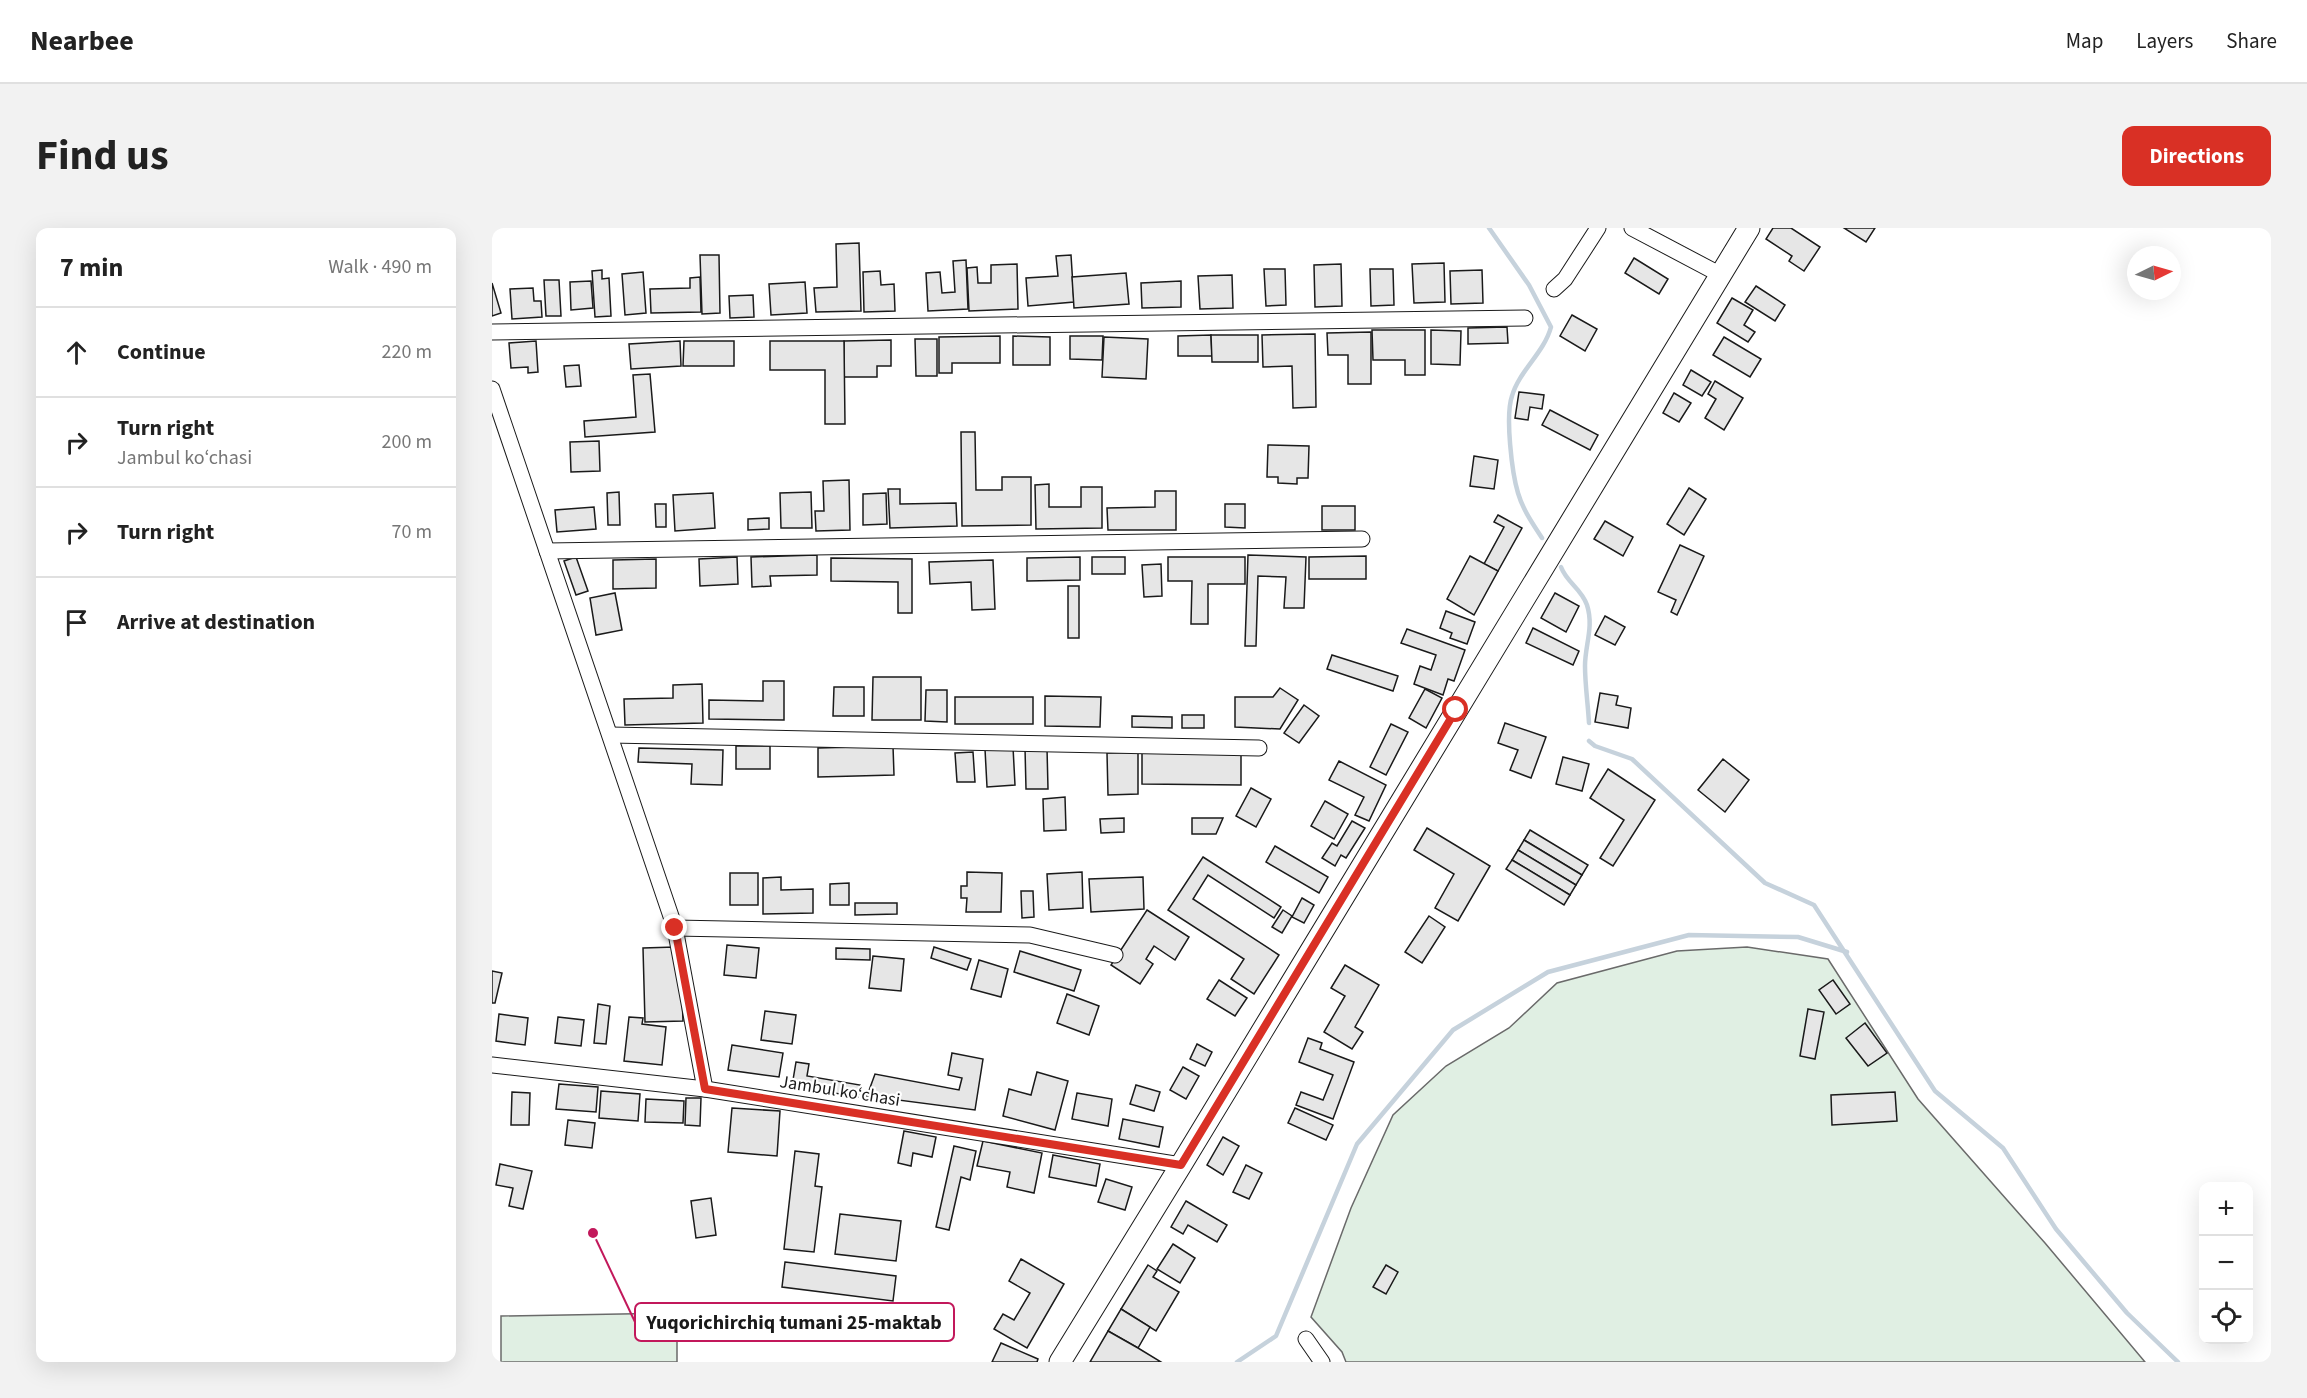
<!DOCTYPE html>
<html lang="en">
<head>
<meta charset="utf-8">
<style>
	:root { --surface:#fff; --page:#f2f2f2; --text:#222; --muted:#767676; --line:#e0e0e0; --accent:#d93025 }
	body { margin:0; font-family:"Source Sans 3",sans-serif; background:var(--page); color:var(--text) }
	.controls { position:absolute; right:18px; bottom:18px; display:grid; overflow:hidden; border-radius:12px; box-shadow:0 6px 24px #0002 }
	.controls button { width:54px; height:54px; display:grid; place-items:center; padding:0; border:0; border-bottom:2px solid var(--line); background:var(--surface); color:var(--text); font:30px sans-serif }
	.compass { position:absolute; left:1635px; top:18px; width:54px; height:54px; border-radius:50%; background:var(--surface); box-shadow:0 6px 24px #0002; rotate:85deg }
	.stop { position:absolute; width:18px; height:18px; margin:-14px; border:4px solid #d93025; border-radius:50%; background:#fff }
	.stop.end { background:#d93025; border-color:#fff; box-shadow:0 2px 6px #0008 }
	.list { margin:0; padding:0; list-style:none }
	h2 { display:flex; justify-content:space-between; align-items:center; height:78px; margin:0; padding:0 24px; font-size:26px }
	h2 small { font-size:20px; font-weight:400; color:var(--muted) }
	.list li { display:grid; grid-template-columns:39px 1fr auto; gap:18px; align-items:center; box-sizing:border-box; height:90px; padding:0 24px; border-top:2px solid var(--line) }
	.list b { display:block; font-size:22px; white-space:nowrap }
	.list p { margin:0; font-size:20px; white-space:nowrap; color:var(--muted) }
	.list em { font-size:20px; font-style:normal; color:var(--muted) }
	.icon { flex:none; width:33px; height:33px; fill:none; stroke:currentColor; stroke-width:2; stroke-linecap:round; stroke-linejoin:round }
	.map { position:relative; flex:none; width:1779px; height:1134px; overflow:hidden; border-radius:12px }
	header { display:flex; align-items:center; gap:36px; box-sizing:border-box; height:84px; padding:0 30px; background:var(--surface); border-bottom:2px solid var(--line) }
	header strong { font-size:28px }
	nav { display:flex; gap:33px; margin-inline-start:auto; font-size:21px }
	.intro { display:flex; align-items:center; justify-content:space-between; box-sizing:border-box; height:144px; padding:0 36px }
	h1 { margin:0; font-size:42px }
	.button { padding:15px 27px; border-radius:12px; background:var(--accent); color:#fff; font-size:21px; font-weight:700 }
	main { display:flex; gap:36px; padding:0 36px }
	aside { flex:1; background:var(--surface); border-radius:12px; box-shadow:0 6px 24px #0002 }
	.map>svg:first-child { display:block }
	.green { fill:#e0efe3; stroke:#6a6a6a; stroke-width:1.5 }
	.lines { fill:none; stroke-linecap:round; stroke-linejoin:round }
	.stream { stroke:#c6d2dc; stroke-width:4.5 }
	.building { fill:#e6e6e6; stroke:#1a1a1a; stroke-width:1.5 }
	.minor-casing { stroke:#1a1a1a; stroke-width:17 }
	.secondary-casing { stroke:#1a1a1a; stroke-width:23 }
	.minor { stroke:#fff; stroke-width:15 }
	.secondary { stroke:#fff; stroke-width:21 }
	.route { stroke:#d93025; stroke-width:8 }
	.labels { text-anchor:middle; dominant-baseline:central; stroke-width:4.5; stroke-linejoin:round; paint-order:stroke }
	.street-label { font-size:18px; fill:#1a1a1a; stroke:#fff }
	.leader { fill:none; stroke:#c2185b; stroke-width:2 }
	.callout-dot { fill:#c2185b; stroke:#fff; stroke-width:2 }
	.callout { fill:#fff; stroke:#c2185b; stroke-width:2 }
	.callout-label { font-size:20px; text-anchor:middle; font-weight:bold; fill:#1a1a1a }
</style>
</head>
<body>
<header>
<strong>Nearbee</strong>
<nav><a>Map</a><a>Layers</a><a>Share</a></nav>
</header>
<div class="intro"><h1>Find us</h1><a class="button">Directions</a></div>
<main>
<aside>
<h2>7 min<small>Walk · 490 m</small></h2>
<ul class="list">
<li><svg class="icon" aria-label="ahead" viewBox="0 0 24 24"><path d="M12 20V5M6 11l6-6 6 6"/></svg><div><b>Continue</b></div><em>220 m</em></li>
<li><svg class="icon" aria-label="right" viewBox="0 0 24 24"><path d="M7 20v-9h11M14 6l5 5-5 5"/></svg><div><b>Turn right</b><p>Jambul ko‘chasi</p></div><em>200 m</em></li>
<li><svg class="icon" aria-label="right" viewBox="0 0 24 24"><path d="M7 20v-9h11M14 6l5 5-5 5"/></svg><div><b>Turn right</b></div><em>70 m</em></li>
<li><svg class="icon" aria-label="arrive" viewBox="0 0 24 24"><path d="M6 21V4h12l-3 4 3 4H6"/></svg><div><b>Arrive at destination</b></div></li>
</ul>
</aside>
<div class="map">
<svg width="1779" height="1134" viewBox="0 0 1779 1134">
	<rect width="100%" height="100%" fill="#fff"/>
	<g class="green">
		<polygon points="1255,719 1336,731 1426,871 1553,1015 1653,1134 854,1134 850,1124 819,1089 859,980 901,887 954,838 1017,800 1065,755 1185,723"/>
		<polygon points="185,1085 185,1134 9,1134 9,1088"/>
	</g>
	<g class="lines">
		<g class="stream">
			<path d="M997,0L1037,57L1059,99C1052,125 1027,143 1020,168C1013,188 1020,245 1026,265C1031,282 1041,296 1050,310"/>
			<path d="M1069,339C1075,355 1089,360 1095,377C1102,399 1093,417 1093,438C1093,457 1096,476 1097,495"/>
			<polyline points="1097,513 1103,518 1140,531 1273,655 1322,677 1443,863 1511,920 1564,1001 1635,1085 1686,1134"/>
			<polyline points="745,1134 784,1108 865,916 961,802 1056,744 1197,707 1306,709 1355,724"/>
		</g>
	</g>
	<g class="building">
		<polygon points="1281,0 1299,0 1328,19 1312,43 1297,33 1300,28 1274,11"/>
		<polygon points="1352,0 1383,0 1374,14"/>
		<polygon points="367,15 369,83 324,84 322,60 345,59 344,16"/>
		<polygon points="208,27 227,27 228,85 210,86"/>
		<polygon points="579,27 582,74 536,78 534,50 566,48 564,28"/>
		<polygon points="1142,30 1176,51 1167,66 1133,45"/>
		<polygon points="474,32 476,81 436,83 434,45 448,44 450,65 463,64 461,33"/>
		<polygon points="952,35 953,74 922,75 920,36"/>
		<polygon points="525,36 526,81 477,83 475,40 485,39 486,55 499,55 499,37"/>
		<polygon points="849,36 850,78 823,79 822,37"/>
		<polygon points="772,41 793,41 794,77 774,78"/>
		<polygon points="878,41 901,41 902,77 879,78"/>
		<polygon points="110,42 110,51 117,50 119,88 103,89 100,43"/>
		<polygon points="990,42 991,75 959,76 958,43"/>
		<polygon points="388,43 389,57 402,56 403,83 372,84 371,44"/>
		<polygon points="151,44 154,85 133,87 130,46"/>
		<polygon points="634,45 637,76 582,80 580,49"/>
		<polygon points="740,47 741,80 708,81 706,48"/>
		<polygon points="208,49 209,84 159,85 158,61 198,60 198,50"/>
		<polygon points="52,52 67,52 69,88 54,88"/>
		<polygon points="99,53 101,80 79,82 78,54"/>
		<polygon points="689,53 689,79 650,80 649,55"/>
		<polygon points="313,54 315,85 279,87 277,56"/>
		<polygon points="0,55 9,85 0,88"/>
		<polygon points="1264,58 1293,77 1283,93 1253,74"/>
		<polygon points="41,60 42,73 49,73 50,89 20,91 18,61"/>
		<polygon points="261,67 262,89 238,90 237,68"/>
		<polygon points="1240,70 1261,82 1252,97 1263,104 1256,114 1225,95"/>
		<polygon points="1080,87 1105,101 1093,123 1068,108"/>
		<polygon points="1015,99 1016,115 976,116 976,100"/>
		<polygon points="880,102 933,102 933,147 913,147 913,132 881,132"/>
		<polygon points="939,102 969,103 968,137 939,136"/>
		<polygon points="879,104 879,156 856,156 856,127 836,127 835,105"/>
		<polygon points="823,106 824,179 801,180 800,138 771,139 770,107"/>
		<polygon points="719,107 720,128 686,128 686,108"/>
		<polygon points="719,107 766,107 766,134 720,134"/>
		<polygon points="508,108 508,135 460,135 460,145 447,145 447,109"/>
		<polygon points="521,108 558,109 558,137 521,137"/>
		<polygon points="578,108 611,108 610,132 578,131"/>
		<polygon points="612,109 656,111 654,151 610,149"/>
		<polygon points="1232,109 1269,131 1258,149 1221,127"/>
		<polygon points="423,111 445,111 445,148 424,148"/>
		<polygon points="399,112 399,138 385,138 385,149 352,149 352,113"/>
		<polygon points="44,113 46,144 36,145 36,139 19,140 17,115"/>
		<polygon points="188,113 189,138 139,141 137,116"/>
		<polygon points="192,113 242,113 242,138 191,138"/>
		<polygon points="278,113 352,113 353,196 333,196 333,142 278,142"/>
		<polygon points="87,137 89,158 74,159 72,138"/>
		<polygon points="1199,142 1219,154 1210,168 1191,157"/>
		<polygon points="158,146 163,204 93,209 92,193 144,189 141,147"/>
		<polygon points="1223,153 1251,170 1232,202 1213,190 1224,171 1216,166"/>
		<polygon points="1027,164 1052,167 1050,181 1038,179 1036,192 1023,190"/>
		<polygon points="1182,165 1199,175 1187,194 1171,185"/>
		<polygon points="1058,182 1106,207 1098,222 1050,197"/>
		<polygon points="469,204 483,204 484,262 510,262 510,249 539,249 539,297 470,298"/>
		<polygon points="107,213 108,243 79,244 78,214"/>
		<polygon points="776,217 817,218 816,250 805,250 805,256 786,255 786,249 775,249"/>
		<polygon points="982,228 1006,232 1002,261 978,258"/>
		<polygon points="357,252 358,302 324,303 323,283 332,283 331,253"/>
		<polygon points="557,256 557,279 589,279 589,259 610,259 610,300 544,301 543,257"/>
		<polygon points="1197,260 1214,271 1192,307 1175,296"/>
		<polygon points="396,261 408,261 408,276 464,275 465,298 398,300"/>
		<polygon points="663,263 684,263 684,302 616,302 615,280 663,279"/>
		<polygon points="127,264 128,297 116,297 115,265"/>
		<polygon points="319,264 320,300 289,300 288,265"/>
		<polygon points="221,265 223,300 183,303 181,267"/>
		<polygon points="394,265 395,296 371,297 371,266"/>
		<polygon points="163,276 174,276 174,299 164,299"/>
		<polygon points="733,276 753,276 753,300 733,299"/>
		<rect x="830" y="278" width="33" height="24"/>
		<polygon points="102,279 104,301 65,304 63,282"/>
		<polygon points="1006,287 1030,300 1006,343 992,336 1012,299 1002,294"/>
		<polygon points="277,290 277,301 256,302 256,291"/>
		<polygon points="1113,293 1141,309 1131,328 1102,311"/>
		<polygon points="1188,317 1212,328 1185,387 1179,384 1184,372 1166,364"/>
		<polygon points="325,327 325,347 278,348 279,358 260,359 259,329"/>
		<polygon points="756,327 814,329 812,380 792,380 794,349 766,348 764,418 753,418"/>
		<polygon points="874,328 874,351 817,351 817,329"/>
		<polygon points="978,328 1006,343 982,387 955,371"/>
		<polygon points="84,329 96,363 84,367 72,333"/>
		<polygon points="245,329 246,356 208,358 207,331"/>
		<polygon points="588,329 588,352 535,353 535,330"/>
		<rect x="600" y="329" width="33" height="17"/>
		<polygon points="676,329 753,329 753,356 716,356 716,396 699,396 700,353 676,353"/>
		<polygon points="339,330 420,331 420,385 406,385 406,354 339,353"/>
		<polygon points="164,331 164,360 121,361 121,332"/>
		<polygon points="501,332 503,381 480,382 479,354 438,356 437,334"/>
		<polygon points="669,336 670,368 652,369 650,337"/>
		<rect x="576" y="358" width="11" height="52"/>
		<polygon points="123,365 130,402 104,407 98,370"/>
		<polygon points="1063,365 1087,378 1074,404 1049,390"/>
		<polygon points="954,383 983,394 975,416 958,410 960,405 948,400"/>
		<polygon points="1113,388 1133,399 1123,417 1103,407"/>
		<polygon points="1041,400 1087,423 1081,437 1034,415"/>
		<polygon points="915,401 973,422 962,453 956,451 951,467 922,456 928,438 939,442 944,427 909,415"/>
		<polygon points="840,427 906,448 901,463 835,441"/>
		<polygon points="381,449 429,449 429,492 380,492"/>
		<polygon points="271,453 292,453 292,492 217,491 217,472 271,473"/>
		<polygon points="210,456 211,495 133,497 132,471 181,470 181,457"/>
		<polygon points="342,459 372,459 372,488 341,488"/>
		<polygon points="788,460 806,472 788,501 743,499 743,469 781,469"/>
		<polygon points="933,461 950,470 934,500 917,490"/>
		<polygon points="434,462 455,462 455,494 433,493"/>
		<polygon points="1108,465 1126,468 1124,477 1139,480 1136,500 1103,494"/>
		<polygon points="553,468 609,469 608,499 553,498"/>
		<rect x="463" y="469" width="78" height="27"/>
		<polygon points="812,477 827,488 807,515 792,505"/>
		<rect x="690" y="487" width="22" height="13"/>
		<polygon points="640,488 680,489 680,500 640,499"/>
		<polygon points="1013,495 1054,509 1039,550 1018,542 1026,522 1006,515"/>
		<polygon points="899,496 916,504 894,547 878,539"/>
		<rect x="244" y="518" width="34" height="23"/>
		<polygon points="401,518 402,547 326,549 326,520"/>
		<polygon points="521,519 523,557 495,559 493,521"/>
		<polygon points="147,520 231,522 230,557 199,556 200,536 146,534"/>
		<polygon points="533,520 555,520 556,561 534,561"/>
		<polygon points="650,522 749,523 749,557 650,556"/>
		<polygon points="481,524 483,554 465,554 463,525"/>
		<polygon points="646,524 646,566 616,567 615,525"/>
		<polygon points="1071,529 1097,536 1090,563 1064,556"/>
		<polygon points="1231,531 1257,552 1233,584 1206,562"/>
		<polygon points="847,533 894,557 877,593 863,587 872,569 837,552"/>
		<polygon points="1116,541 1163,572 1121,638 1108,630 1132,592 1098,570"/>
		<polygon points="759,560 779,571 764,599 744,588"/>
		<polygon points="573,569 574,602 552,603 551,571"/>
		<polygon points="833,573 856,586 842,611 819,598"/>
		<polygon points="632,590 632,604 609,605 608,591"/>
		<polygon points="700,590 731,590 724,606 700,606"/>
		<polygon points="860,593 873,600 854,630 849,627 843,638 830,630 840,615 845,618"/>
		<polygon points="935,600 998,638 966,693 943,680 962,646 922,622"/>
		<polygon points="1038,602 1096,637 1090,647 1032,612"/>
		<polygon points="1032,612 1090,647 1084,657 1026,622"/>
		<polygon points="783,618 836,649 827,665 774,634"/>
		<polygon points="1026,622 1084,657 1078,667 1020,632"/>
		<polygon points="711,629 789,679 782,690 716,647 701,671 787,727 762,766 739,751 752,731 676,682"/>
		<polygon points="1020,632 1078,667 1072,677 1014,641"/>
		<polygon points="475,644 510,645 509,684 474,684 475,670 469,670 469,658 475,658"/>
		<polygon points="590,644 591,680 557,682 555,646"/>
		<rect x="238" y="645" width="28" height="32"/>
		<polygon points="289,649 289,662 321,661 321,685 271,686 271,650"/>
		<polygon points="651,649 652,681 599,684 597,651"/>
		<polygon points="357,655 357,677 338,677 338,656"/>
		<polygon points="529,663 541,663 542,689 530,690"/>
		<polygon points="810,670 822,677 812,695 800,689"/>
		<polygon points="363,675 405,675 405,686 363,687"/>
		<polygon points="655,682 697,709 683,732 662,718 654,731 661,736 648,756 619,737"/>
		<polygon points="791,682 800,688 790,705 780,699"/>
		<polygon points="937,688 953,699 930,735 913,724"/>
		<polygon points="235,717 267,720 264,750 232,747"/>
		<polygon points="183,719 189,741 191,793 153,794 151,720"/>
		<polygon points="442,719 479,731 475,742 439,730"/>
		<polygon points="344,720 378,721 378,732 344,731"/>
		<polygon points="528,723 589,742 582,763 522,744"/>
		<polygon points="381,728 412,731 409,763 377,760"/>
		<polygon points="487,732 516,741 509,769 479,761"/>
		<polygon points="853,737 887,757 863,799 871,804 860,821 832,804 853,768 839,760"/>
		<polygon points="0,743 10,745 3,775 0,775"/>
		<polygon points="727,752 755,770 743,788 715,771"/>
		<polygon points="1341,752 1358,776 1344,786 1327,762"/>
		<polygon points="575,766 607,778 597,807 565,795"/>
		<polygon points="106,776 118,778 114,816 102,815"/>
		<polygon points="1316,781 1332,784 1323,831 1308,828"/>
		<polygon points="273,783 304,787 300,816 269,812"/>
		<polygon points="7,786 36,790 33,817 4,813"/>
		<polygon points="66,789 92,792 89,818 63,815"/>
		<polygon points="137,789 151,790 150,796 174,799 170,837 132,833"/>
		<polygon points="1373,795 1395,825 1376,838 1354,810"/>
		<polygon points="816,810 830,815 828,821 862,834 841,891 804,877 809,864 831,872 841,847 807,834"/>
		<polygon points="705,816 720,824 713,838 698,831"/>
		<polygon points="240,817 291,825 287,849 236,842"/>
		<polygon points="460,825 491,831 483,882 375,868 383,846 467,862 470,850 456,847"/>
		<polygon points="304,834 317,836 315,848 368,857 366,869 300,858"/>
		<polygon points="691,839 707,848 694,871 678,862"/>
		<polygon points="545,844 576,853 563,902 511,888 517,861 539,867"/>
		<polygon points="67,856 106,859 104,884 64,881"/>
		<polygon points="644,857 668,864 662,883 638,876"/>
		<polygon points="109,863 148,866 146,893 107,890"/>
		<polygon points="20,864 38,865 37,897 19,897"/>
		<polygon points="1403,864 1405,893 1340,897 1339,867"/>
		<polygon points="585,865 620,871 616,898 580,891"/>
		<polygon points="194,870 209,870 208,898 193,897"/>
		<polygon points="154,871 192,873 191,895 153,894"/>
		<polygon points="240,880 288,883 285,928 236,924"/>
		<polygon points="803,880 841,897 834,912 796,895"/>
		<polygon points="631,891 671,899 667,919 627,911"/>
		<polygon points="76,892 103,895 100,920 73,917"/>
		<polygon points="412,903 444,909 440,929 421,925 419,938 406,935"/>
		<polygon points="731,909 747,918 731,947 715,937"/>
		<polygon points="491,913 550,925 542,965 515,959 518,944 485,938"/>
		<polygon points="462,918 484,923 478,952 469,949 457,1002 444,999"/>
		<polygon points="303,923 327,926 323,958 330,959 322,1024 292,1021"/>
		<polygon points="561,927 608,936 604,958 557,949"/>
		<polygon points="8,936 40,943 31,981 17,978 21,960 4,957"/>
		<polygon points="754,937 770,945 757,971 741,964"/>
		<polygon points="614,951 640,959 633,982 606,974"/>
		<polygon points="219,970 224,1007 204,1010 199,973"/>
		<polygon points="694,973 735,997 725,1014 696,997 691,1006 679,999"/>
		<polygon points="348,986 409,993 404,1033 343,1026"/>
		<polygon points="681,1016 703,1030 688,1055 665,1041"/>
		<polygon points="529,1031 572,1056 535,1120 502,1101 511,1086 522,1092 538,1065 517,1053"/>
		<polygon points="293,1034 404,1048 401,1073 290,1059"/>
		<polygon points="656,1037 665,1043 661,1049 687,1064 664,1103 629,1081"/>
		<polygon points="894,1037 906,1044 894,1066 881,1059"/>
		<polygon points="629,1081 658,1099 646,1120 616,1103"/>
		<polygon points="616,1103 646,1120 669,1134 598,1134"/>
		<polygon points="509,1115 546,1131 545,1134 500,1134"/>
	</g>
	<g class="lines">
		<g class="minor-casing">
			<g id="minor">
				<polyline points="1140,0 1229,47"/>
				<polyline points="1062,61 1073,51 1106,0"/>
				<polyline points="0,104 1033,90"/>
				<polyline points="0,161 183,700 213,861"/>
				<polyline points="55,323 870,311"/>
				<polyline points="118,507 767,520"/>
				<polyline points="183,700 538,707 623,727"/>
				<polyline points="0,837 213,861 689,937"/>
				<polyline points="814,1111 830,1134"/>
			</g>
		</g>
		<g class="secondary-casing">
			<polyline id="secondary" points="568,1134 689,937 1257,0"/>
		</g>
		<use href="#minor" class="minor"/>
		<use href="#secondary" class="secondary"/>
	</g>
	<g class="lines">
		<polyline class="route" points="183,700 213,861 689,937 964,482"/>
	</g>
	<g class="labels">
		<g class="street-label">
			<text transform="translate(348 863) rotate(9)">Jambul ko‘chasi</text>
		</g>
	</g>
	<path class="leader" d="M101 1005L143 1094"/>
	<circle class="callout-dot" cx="101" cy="1005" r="6"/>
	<rect class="callout" x="143" y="1075" width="319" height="38" rx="6"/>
	<g class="callout-label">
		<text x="302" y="1101">Yuqorichirchiq tumani 25-maktab</text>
	</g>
</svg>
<div class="controls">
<button>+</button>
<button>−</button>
<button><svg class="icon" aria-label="locate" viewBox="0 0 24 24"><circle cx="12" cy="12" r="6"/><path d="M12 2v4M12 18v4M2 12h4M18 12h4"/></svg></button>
</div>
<svg class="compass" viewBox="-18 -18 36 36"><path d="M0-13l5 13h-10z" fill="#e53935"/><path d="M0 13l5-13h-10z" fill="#767676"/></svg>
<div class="stop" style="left:964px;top:482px"></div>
<div class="stop end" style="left:183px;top:700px"></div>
</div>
</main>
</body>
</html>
